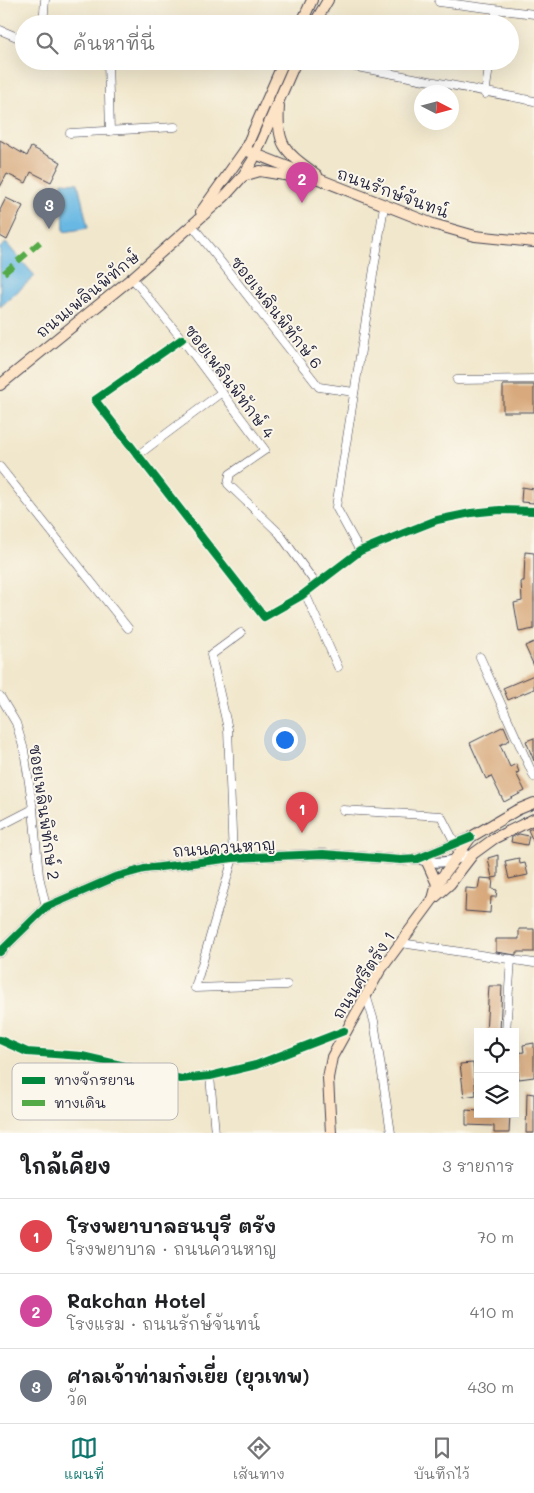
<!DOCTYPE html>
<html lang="th">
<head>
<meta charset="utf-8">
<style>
	:root { --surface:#fff; --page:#f6f6f6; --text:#202124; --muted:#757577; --line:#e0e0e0; --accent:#0f766e }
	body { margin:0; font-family:Mali,"Playpen Sans Thai",sans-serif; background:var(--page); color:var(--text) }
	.controls { position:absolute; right:15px; bottom:15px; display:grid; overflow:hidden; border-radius:0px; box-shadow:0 5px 20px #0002 }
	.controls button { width:45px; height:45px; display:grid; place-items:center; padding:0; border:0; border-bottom:1px solid var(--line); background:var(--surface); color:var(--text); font:25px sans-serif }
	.compass { position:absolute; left:414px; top:85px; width:45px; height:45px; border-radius:50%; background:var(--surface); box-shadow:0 5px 20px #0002; rotate:96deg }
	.you { position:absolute; left:284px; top:739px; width:18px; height:18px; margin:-12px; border:4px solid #fff; border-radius:50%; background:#1a73e8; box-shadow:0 0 0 8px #1a73e833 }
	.badge { display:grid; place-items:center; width:32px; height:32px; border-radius:50%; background:var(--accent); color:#fff; font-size:16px; font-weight:700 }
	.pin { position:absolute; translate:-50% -41px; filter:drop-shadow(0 1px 2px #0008) }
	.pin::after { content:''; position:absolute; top:26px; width:18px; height:15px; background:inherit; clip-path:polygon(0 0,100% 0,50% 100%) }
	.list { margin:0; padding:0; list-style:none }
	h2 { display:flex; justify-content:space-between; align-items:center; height:65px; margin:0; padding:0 20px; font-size:21px }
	h2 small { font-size:16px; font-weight:400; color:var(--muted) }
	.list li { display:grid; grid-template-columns:32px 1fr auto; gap:15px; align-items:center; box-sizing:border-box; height:75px; padding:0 20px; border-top:1px solid var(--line) }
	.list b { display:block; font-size:19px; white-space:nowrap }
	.list p { margin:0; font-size:16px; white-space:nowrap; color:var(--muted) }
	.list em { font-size:16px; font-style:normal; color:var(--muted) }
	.icon { flex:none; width:28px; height:28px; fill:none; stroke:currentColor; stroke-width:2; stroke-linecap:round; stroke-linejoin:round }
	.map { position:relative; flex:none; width:534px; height:1133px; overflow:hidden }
	.search { position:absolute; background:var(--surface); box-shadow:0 5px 20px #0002; left:15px; right:15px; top:15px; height:55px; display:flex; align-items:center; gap:12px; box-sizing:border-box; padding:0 18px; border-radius:28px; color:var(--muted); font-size:19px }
	.sheet { height:290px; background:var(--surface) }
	nav { display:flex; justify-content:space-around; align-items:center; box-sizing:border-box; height:70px; border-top:1px solid var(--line); background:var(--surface); font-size:14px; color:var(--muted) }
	nav a { display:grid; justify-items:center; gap:2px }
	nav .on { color:var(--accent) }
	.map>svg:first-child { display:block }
	.water { fill:#68b8e3; stroke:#456d8f }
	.building { fill:#d8a97c }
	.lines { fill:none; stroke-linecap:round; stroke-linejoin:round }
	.minor-casing { stroke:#414051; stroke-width:9 }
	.tertiary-casing { stroke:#414051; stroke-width:11 }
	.secondary-casing { stroke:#414051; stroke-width:12 }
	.minor { stroke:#fff; stroke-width:8 }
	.tertiary { stroke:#fff; stroke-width:9 }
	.secondary { stroke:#fee4c6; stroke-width:10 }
	.quiet { stroke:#53aa46; stroke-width:6; stroke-dasharray:12 6; stroke-linecap:butt }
	.cycleway-casing { stroke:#fbf7ec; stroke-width:11 }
	.cycleway { stroke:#00873e; stroke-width:8 }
	.labels { text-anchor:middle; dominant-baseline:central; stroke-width:4; stroke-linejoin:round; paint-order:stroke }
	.street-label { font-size:16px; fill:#22223b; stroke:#fbf7ec }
	.key { fill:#fbf7ec; stroke:#bab7b7; stroke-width:1 }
	.key-label { font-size:14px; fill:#22223b }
</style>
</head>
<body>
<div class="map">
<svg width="534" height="1133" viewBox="0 0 534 1133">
	<rect width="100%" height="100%" fill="#fbf7ec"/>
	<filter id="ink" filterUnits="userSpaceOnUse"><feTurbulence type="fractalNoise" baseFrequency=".02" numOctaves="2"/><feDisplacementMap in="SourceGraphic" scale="10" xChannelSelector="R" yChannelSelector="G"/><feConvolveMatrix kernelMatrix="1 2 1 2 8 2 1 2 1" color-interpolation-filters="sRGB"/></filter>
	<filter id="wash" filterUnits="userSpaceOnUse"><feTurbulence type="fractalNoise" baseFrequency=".0096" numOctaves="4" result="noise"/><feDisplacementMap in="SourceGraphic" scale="20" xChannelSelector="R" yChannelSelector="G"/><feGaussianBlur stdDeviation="1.12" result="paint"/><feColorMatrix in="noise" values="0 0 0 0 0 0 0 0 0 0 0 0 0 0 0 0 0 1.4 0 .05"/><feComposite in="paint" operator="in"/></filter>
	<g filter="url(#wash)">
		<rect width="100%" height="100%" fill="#f1e7cc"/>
		<g class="water">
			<polygon points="62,182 78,183 88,228 64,232"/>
			<polygon points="6,243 35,276 0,307 0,248"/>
		</g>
		<g id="blocks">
			<g class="building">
				<polygon points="0,140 27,156 31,147 61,162 51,182 31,172 26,183 7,174 0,187"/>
				<polygon points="6,198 23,206 7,240 0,236 0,210"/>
				<rect x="503" y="385" width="31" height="27"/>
				<polygon points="522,487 534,489 534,503 521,502"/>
				<polygon points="525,552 534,553 534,629 519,632 514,603 522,601 521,581 524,581"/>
				<polygon points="534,642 534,666 525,646"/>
				<polygon points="534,675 534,689 508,700 503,688"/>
				<polygon points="504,726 510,740 500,745 510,767 516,764 519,772 516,773 525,791 504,802 491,776 486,779 470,743"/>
				<polygon points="534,738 534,761 526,741"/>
				<polygon points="534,827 534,843 528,830"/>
				<polygon points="519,834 529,836 527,845 511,842 512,837"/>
				<polygon points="498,855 498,877 492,878 488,858"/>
				<polygon points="519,858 520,864 525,863 528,875 509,879 505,861"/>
				<polygon points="480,878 493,879 492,889 497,890 496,897 491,897 490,913 465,911 466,888 478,889"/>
				<polygon points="519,929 534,929 534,952 516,952 516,955 496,952 496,939 519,939"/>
				<polygon points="489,986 502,986 500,1032 486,1032"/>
				<polygon points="534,1043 534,1077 519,1079 515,1053 524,1052 523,1045"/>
				<polygon points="473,1063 476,1095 464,1097 460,1064"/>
				<polygon points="527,1093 534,1094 534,1133 526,1133"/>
				<polygon points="466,1110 478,1111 478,1114 510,1114 509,1133 494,1133 494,1126 466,1125"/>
			</g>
		</g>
	</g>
	<g filter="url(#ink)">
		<use href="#blocks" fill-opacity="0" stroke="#414051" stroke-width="1"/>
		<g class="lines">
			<g class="minor-casing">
				<g id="minor">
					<polyline points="439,2 534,14"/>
					<polyline points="43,24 45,0"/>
					<polyline points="494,24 496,11"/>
					<polyline points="0,30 24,40"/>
					<polyline points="108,61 110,131"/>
					<polyline points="336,61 341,64 534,101"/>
					<polyline points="485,94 490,61"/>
					<polyline points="70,133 175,127"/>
					<polyline points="192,225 319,387 354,392"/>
					<polyline points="132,278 182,339 265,450 230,474 228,484 279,533 316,584"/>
					<polyline points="182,339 95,400 264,617 301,596 360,551 404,533 437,520 471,513 500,510 534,511"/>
					<polyline points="457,380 534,379"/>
					<polyline points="138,455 222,392"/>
					<polyline points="0,467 128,628"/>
					<polyline points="360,551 336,507 384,206"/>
					<polyline points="305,593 338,667"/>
					<polyline points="241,633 211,655 228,729 233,858 195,988 287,985"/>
					<polyline points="480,657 534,777"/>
					<polyline points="0,696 16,723 24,750 33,809 39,876 46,907"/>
					<polyline points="343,810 441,816 455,843"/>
					<polyline points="0,826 33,809"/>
					<polyline points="401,943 534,963"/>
					<polyline points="366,995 374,1021 391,1133"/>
					<polyline points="506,1032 511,959"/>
					<polyline points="0,1040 27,1052 82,1056 181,1079 210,1076 256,1065 344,1031"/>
					<polyline points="210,1076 215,1133"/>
				</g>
			</g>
			<g class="tertiary-casing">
				<g id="tertiary">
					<path d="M422,860C437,866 458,859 473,854"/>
					<polyline points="0,952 46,907 115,877 144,869 233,858 323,854 401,860 417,859 471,837"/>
				</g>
			</g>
			<g class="secondary-casing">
				<g id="secondary">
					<polyline points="301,24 312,0"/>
					<polyline points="314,24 328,0"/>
					<path d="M279,106C276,147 286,152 317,175"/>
					<polyline points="245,150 433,224 475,236 534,242"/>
					<polyline points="243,176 260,171 296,177"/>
					<polyline points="201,212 245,150 284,61"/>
					<polyline points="0,385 132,278 225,196 243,176 253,160 296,61"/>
					<polyline points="427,862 437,884"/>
					<polyline points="433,899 437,884 471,837 517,810 534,803"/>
					<polyline points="331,1133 328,1078 332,1057 379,972 433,899 450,884 473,854 495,838 534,819"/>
				</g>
			</g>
			<use href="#minor" class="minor"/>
			<use href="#tertiary" class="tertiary"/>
			<use href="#secondary" class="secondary"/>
			<polyline class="quiet" points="4,273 40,242"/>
			<g class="cycleway-casing">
				<g id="cycleway">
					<polyline points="182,339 95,400 264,617 301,596 360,551 404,533 437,520 471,513 500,510 534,511"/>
					<polyline points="0,952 46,907 115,877 144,869 233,858 323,854 401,860 417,859 471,837"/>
					<polyline points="0,1040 27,1052 82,1056 181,1079 210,1076 256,1065 344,1031"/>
				</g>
			</g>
			<use href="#cycleway" class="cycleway"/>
		</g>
	</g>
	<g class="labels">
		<g class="street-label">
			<text transform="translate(393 192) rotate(20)">ถนนรักษ์จันทน์</text>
			<text transform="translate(87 294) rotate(-39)">ถนนเพลินพิทักษ์</text>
			<text transform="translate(277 312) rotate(52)">ซอยเพลินพิทักษ์ 6</text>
			<text transform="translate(230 381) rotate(53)">ซอยเพลินพิทักษ์ 4</text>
			<text transform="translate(45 812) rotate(82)">ซอยเพลินพิทักษ์ 2</text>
			<text transform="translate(224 847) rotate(-4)">ถนนควนหาญ</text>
			<text transform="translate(363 975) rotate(-57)">ถนนศรีตรัง 1</text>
		</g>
	</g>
	<rect x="12" y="1063" width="166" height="57" rx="8" class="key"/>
	<rect x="22" y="1077" width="23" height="7" fill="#00873e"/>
	<rect x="22" y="1100" width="23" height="6" fill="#53aa46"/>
	<g class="key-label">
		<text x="54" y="1085">ทางจักรยาน</text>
		<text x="54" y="1108">ทางเดิน</text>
	</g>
</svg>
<div class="controls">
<button><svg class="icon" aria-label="locate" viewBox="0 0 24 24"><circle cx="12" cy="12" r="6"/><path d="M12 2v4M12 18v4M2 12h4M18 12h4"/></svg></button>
<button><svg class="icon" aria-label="layers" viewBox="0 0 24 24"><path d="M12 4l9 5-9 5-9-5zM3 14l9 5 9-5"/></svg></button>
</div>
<svg class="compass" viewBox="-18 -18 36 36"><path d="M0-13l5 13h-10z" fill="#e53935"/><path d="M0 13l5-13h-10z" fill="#757577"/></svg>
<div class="you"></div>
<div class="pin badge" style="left:302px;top:833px;background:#e0444e">1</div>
<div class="pin badge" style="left:302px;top:203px;background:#d1479c">2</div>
<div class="pin badge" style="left:49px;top:229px;background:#6b7280">3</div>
<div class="search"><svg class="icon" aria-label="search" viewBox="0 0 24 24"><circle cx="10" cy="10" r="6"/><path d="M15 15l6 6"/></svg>ค้นหาที่นี่</div>
</div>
<section class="sheet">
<h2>ใกล้เคียง<small>3 รายการ</small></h2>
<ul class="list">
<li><span class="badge" style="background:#e0444e">1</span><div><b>โรงพยาบาลธนบุรี ตรัง</b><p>โรงพยาบาล · ถนนควนหาญ</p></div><em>70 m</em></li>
<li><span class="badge" style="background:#d1479c">2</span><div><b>Rakchan Hotel</b><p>โรงแรม · ถนนรักษ์จันทน์</p></div><em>410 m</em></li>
<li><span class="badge" style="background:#6b7280">3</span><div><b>ศาลเจ้าท่ามก๋งเยี่ย (ยุวเทพ)</b><p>วัด</p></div><em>430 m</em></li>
</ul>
</section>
<nav>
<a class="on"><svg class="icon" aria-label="map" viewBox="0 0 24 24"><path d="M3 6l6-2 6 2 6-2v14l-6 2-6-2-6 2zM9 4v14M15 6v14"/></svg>แผนที่</a>
<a><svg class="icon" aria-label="directions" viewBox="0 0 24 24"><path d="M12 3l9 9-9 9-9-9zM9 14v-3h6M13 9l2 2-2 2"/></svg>เส้นทาง</a>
<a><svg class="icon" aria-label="saved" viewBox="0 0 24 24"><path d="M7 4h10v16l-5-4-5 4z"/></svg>บันทึกไว้</a>
</nav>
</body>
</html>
